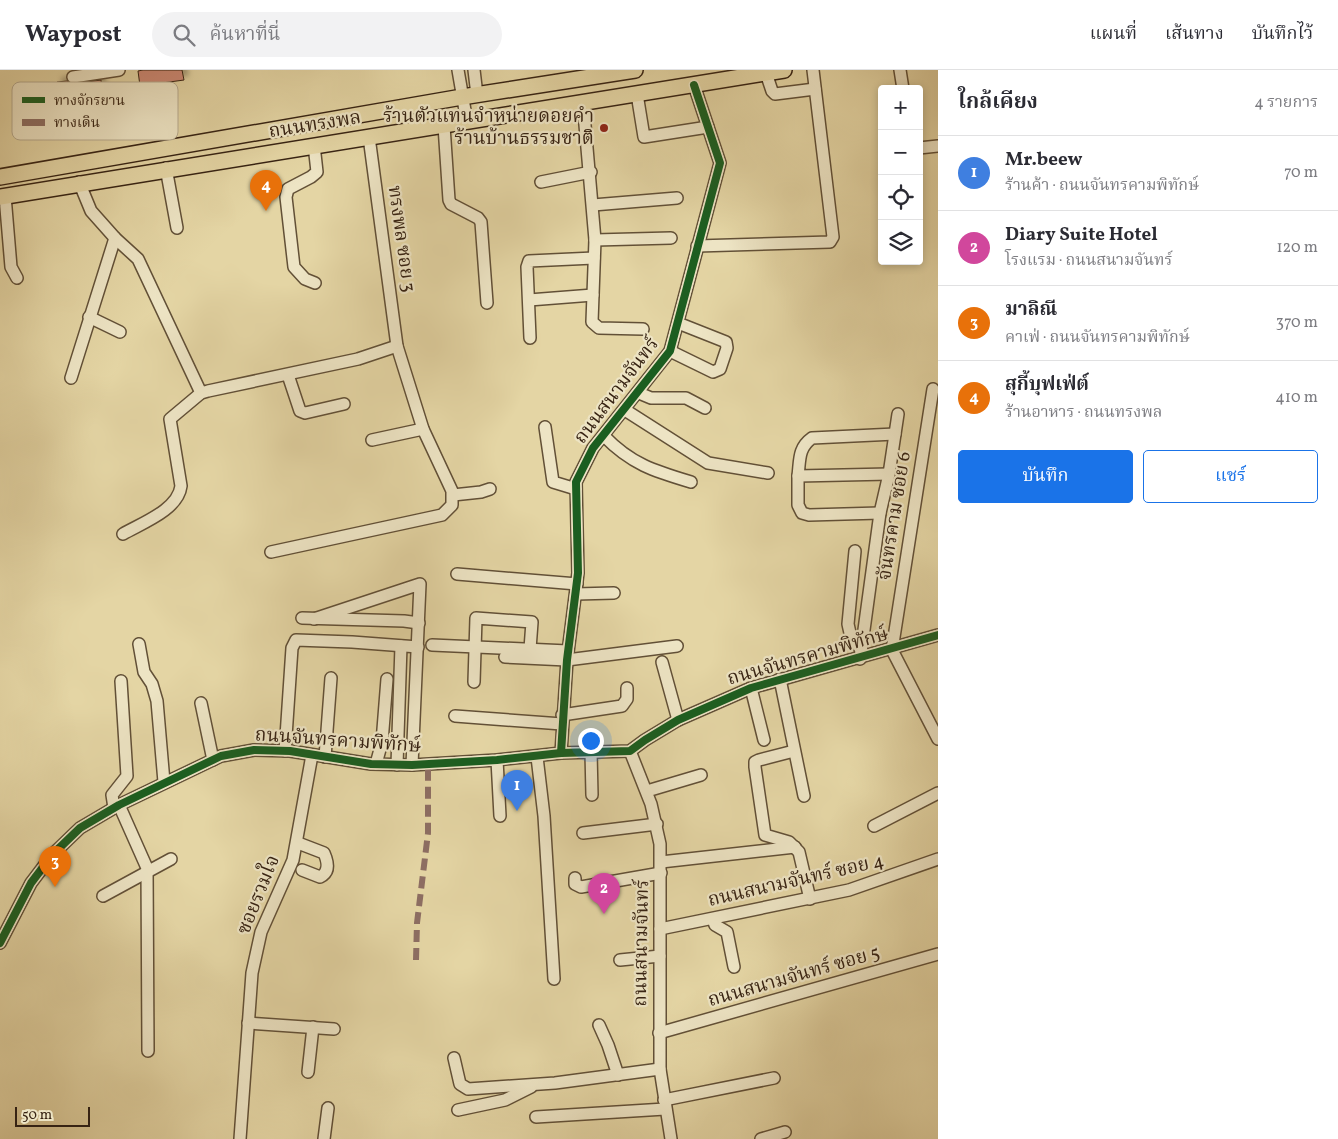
<!DOCTYPE html>
<html lang="th">
<head>
<meta charset="utf-8">
<style>
	:root { --surface:#fff; --page:#f2f2f3; --text:#2b2b33; --muted:#7c7c81; --line:#e1e1e2; --accent:#1a73e8 }
	body { margin:0; font-family:Vollkorn,"Noto Serif Thai",serif; background:var(--page); color:var(--text) }
	.controls { position:absolute; right:15px; top:15px; display:grid; overflow:hidden; border-radius:5px; box-shadow:0 2px 8px #0003 }
	.controls button { width:45px; height:45px; display:grid; place-items:center; padding:0; border:0; border-bottom:1px solid var(--line); background:var(--surface); color:var(--text); font:25px sans-serif }
	.scale { position:absolute; left:15px; bottom:12px; width:75px; box-sizing:border-box; padding-left:5px; border:2px solid #372313; border-top:0; font-size:14px; line-height:18px; white-space:nowrap; color:#372313; -webkit-text-stroke:4px #ede4c4; paint-order:stroke }
	.you { position:absolute; left:590px; top:670px; width:18px; height:18px; margin:-12px; border:4px solid #fff; border-radius:50%; background:#1a73e8; box-shadow:0 0 0 8px #1a73e833 }
	.badge { display:grid; place-items:center; width:32px; height:32px; border-radius:50%; background:var(--accent); color:#fff; font-size:16px; font-weight:700 }
	.pin { position:absolute; translate:-50% -41px; filter:drop-shadow(0 1px 2px #0008) }
	.pin::after { content:''; position:absolute; top:26px; width:18px; height:15px; background:inherit; clip-path:polygon(0 0,100% 0,50% 100%) }
	.list { margin:0; padding:0; list-style:none }
	h2 { display:flex; justify-content:space-between; align-items:center; height:65px; margin:0; padding:0 20px; font-size:21px }
	h2 small { font-size:16px; font-weight:400; color:var(--muted) }
	.list li { display:grid; grid-template-columns:32px 1fr auto; gap:15px; align-items:center; box-sizing:border-box; height:75px; padding:0 20px; border-top:1px solid var(--line) }
	.list b { display:block; font-size:19px; white-space:nowrap }
	.list p { margin:0; font-size:16px; white-space:nowrap; color:var(--muted) }
	.list em { font-size:16px; font-style:normal; color:var(--muted) }
	.actions { display:flex; gap:10px; padding:15px 20px }
	.actions a { flex:1; padding:11px 0; border:1px solid var(--accent); border-radius:5px; text-align:center; font-size:18px; color:var(--accent) }
	.actions .main { background:var(--accent); color:#fff }
	.icon { flex:none; width:28px; height:28px; fill:none; stroke:currentColor; stroke-width:2; stroke-linecap:round; stroke-linejoin:round }
	.map { position:relative; flex:none; width:938px; height:1069px; overflow:hidden }
	header { display:flex; align-items:center; gap:30px; box-sizing:border-box; height:70px; padding:0 25px; background:var(--surface); border-bottom:1px solid var(--line) }
	header strong { font-size:24px }
	nav { display:flex; gap:28px; margin-inline-start:auto; font-size:18px }
	.search { width:350px; height:45px; background:var(--page); display:flex; align-items:center; gap:12px; box-sizing:border-box; padding:0 18px; border-radius:28px; color:var(--muted); font-size:19px }
	main { display:flex }
	aside { flex:1; background:var(--surface) }
	.map>svg:first-child { display:block }
	.building { fill:#cd8975; stroke:#372313; filter:url(#shadow) }
	.lines { fill:none; stroke-linecap:round; stroke-linejoin:round }
	.minor-casing { stroke:#625037; stroke-width:14 }
	.major-casing { stroke:#372313; stroke-width:18 }
	.minor { stroke:#ede4c4; stroke-width:11 }
	.major { stroke:#e4d5a4; stroke-width:15 }
	.quiet { stroke:#8d6e63; stroke-width:6; stroke-dasharray:12 6; stroke-linecap:butt }
	.cycleway-casing { stroke:#ede4c4; stroke-width:11 }
	.cycleway { stroke:#1b5e20; stroke-width:8 }
	.poi-dot { fill:#8f2418; stroke:#ede4c4; stroke-width:2 }
	.labels { text-anchor:middle; dominant-baseline:central; stroke-width:4.5; stroke-linejoin:round; paint-order:stroke }
	.poi-label { font-size:19px; fill:#372313; stroke:#ede4c4; text-anchor:end }
	.street-label { font-size:19px; fill:#372313; stroke:#ede4c4 }
	.key { fill:#ede4c4; stroke:#b6aa8f; stroke-width:1 }
	.key-label { font-size:14px; fill:#372313 }
</style>
</head>
<body>
<header>
<strong>Waypost</strong>
<div class="search"><svg class="icon" aria-label="search" viewBox="0 0 24 24"><circle cx="10" cy="10" r="6"/><path d="M15 15l6 6"/></svg>ค้นหาที่นี่</div>
<nav><a>แผนที่</a><a>เส้นทาง</a><a>บันทึกไว้</a></nav>
</header>
<main>
<div class="map">
<svg width="938" height="1069" viewBox="0 0 938 1069">
	<defs>
		<filter id="shadow"><feDropShadow dx="4.5" dy="-4.5" stdDeviation="2.5" flood-color="#0004"/></filter>
	</defs>
	<rect width="100%" height="100%" fill="#e4d5a4"/>
	<filter id="stains"><feTurbulence type="fractalNoise" baseFrequency=".004" numOctaves="4"/><feColorMatrix values="0 0 0 0 .2 0 0 0 0 .09 0 0 0 0 .02 0 0 0 .5 -.17"/></filter>
	<radialGradient id="worn" r=".72"><stop offset=".6" stop-color="#630" stop-opacity="0"/><stop offset="1" stop-color="#630" stop-opacity=".3"/></radialGradient>
	<g class="building">
		<polygon points="143,0 182,0 184,10 140,16 138,1"/>
		<polygon points="101,10 102,21 59,28 57,12 67,11 74,14"/>
	</g>
	<g class="lines">
		<g class="minor-casing">
			<g id="minor">
				<polyline points="458,0 467,52"/>
				<polyline points="474,0 477,25"/>
				<polyline points="900,0 903,19"/>
				<polyline points="766,3 772,21 775,24 815,19"/>
				<polyline points="73,7 119,0"/>
				<polyline points="637,24 644,67 708,57"/>
				<polyline points="583,32 595,170 592,252 599,258 643,259"/>
				<polyline points="444,56 449,130 451,134 478,148 481,152 487,233"/>
				<polyline points="314,75 317,102 311,107 288,119 286,127 294,197 305,209 315,213"/>
				<polyline points="919,78 938,76"/>
				<polyline points="166,98 177,158"/>
				<polyline points="79,112 91,141 115,168 138,189 201,323"/>
				<polyline points="541,112 591,102"/>
				<polyline points="5,126 11,197 17,208"/>
				<polyline points="593,135 677,128"/>
				<polyline points="595,170 671,168"/>
				<polyline points="697,176 830,172 833,167 813,0"/>
				<polyline points="529,230 593,225"/>
				<polyline points="89,247 120,262"/>
				<polyline points="530,268 527,197 529,191 594,188"/>
				<polyline points="670,281 713,302 720,299 727,278 726,272 678,253"/>
				<polyline points="288,305 300,341 305,343 344,334"/>
				<polyline points="71,308 115,168"/>
				<polyline points="933,319 892,580 938,669"/>
				<polyline points="639,323 651,328 686,328 705,338"/>
				<polyline points="625,340 708,393 768,403"/>
				<polyline points="545,357 553,412 576,419"/>
				<path d="M604,366C631,394 654,401 691,412"/>
				<polyline points="372,370 423,359"/>
				<path d="M889,404L798,406C800,390 798,378 812,368L895,364"/>
				<polyline points="798,406 798,435 802,443 809,445 880,443"/>
				<polyline points="453,425 481,422 490,419"/>
				<path d="M123,464C142,453 178,440 181,416L170,349L201,323L208,321L358,289L397,276"/>
				<polyline points="855,481 848,554 850,563 861,580"/>
				<polyline points="271,482 442,445 452,435 452,421 423,359 397,276 369,67"/>
				<polyline points="457,504 577,514"/>
				<polyline points="576,524 614,523"/>
				<polyline points="302,548 404,551 419,553"/>
				<polyline points="314,549 420,514 412,695"/>
				<polyline points="139,574 144,602 152,614 157,631 164,712"/>
				<polyline points="432,575 568,581"/>
				<polyline points="505,587 567,590 677,576"/>
				<polyline points="860,589 880,443 889,404 898,344"/>
				<polyline points="662,592 678,650"/>
				<polyline points="780,609 804,726"/>
				<polyline points="474,612 476,548 532,552 530,579"/>
				<polyline points="751,618 764,670"/>
				<polyline points="201,633 213,690"/>
				<polyline points="562,645 622,636 627,629 627,618"/>
				<polyline points="455,646 562,654"/>
				<polyline points="285,681 292,578 296,570 352,572 418,577"/>
				<polyline points="630,681 651,734 660,774 660,999 671,1069"/>
				<polyline points="794,681 759,690 755,692 755,697 765,765 789,772 799,782 810,829"/>
				<polyline points="591,682 592,725"/>
				<polyline points="561,683 567,590 578,503 576,412 593,378 670,281 720,93 694,15"/>
				<polyline points="325,687 331,608"/>
				<polyline points="537,687 544,746 554,909"/>
				<polyline points="497,690 500,746"/>
				<polyline points="376,694 382,672 387,609"/>
				<polyline points="397,695 401,576"/>
				<polyline points="647,721 701,705"/>
				<polyline points="119,735 147,798 148,981"/>
				<polyline points="114,738 112,725 127,706 121,611"/>
				<polyline points="874,756 938,723"/>
				<polyline points="583,763 657,754"/>
				<path d="M298,773L324,783C328,792 330,802 320,807L302,800"/>
				<polyline points="661,792 795,777"/>
				<polyline points="575,808 575,814 581,817 661,803"/>
				<polyline points="103,826 171,789"/>
				<polyline points="713,849 715,855 727,862 734,897"/>
				<polyline points="660,859 849,820 938,789"/>
				<polyline points="0,873 31,813 53,784 80,758 119,735 221,686 254,680 290,681 371,694 412,695 497,690 561,683 630,681 645,670 678,650 751,618 938,565"/>
				<polyline points="620,890 660,886"/>
				<polyline points="248,953 334,959"/>
				<polyline points="599,955 608,975 618,1005"/>
				<polyline points="659,963 938,884"/>
				<polyline points="454,988 460,1014 468,1019 555,1013 660,999"/>
				<polyline points="308,1002 313,957"/>
				<polyline points="664,1030 774,1008"/>
				<polyline points="458,1040 505,1030 531,1017"/>
				<polyline points="536,1047 665,1039"/>
				<polyline points="240,1069 252,903 261,862 293,790 312,685"/>
				<polyline points="324,1069 328,1038"/>
				<polyline points="761,1069 785,1062"/>
			</g>
		</g>
		<g class="major-casing">
			<g id="major">
				<polyline points="0,107 462,27 635,0"/>
				<polyline points="0,127 784,0"/>
			</g>
		</g>
		<use href="#minor" class="minor"/>
		<use href="#major" class="major"/>
		<polyline class="quiet" points="416,890 417,853 428,763 428,694"/>
		<g class="cycleway-casing">
			<g id="cycleway">
				<polyline points="561,683 567,590 578,503 576,412 593,378 670,281 720,93 694,15"/>
				<polyline points="0,873 31,813 53,784 80,758 119,735 221,686 254,680 290,681 371,694 412,695 497,690 561,683 630,681 645,670 678,650 751,618 938,565"/>
			</g>
		</g>
		<use href="#cycleway" class="cycleway"/>
	</g>
	<circle class="poi-dot" cx="604" cy="58" r="5"/>
	<g class="labels">
		<g class="poi-label">
			<text x="594" y="47">ร้านตัวแทนจำหน่ายดอยคำ<tspan x="594" dy="22">ร้านบ้านธรรมชาติ</tspan></text>
		</g>
		<g class="street-label">
			<text transform="translate(315 55) rotate(-9)">ถนนทรงพล</text>
			<text transform="translate(401 169) rotate(82)">ทรงพล ซอย 3</text>
			<text transform="translate(617 321) rotate(-53)">ถนนสนามจันทร์</text>
			<text transform="translate(895 446) rotate(-81)">จันทรคาม ซอย 6</text>
			<text transform="translate(808 587) rotate(-16)">ถนนจันทรคามพิทักษ์</text>
			<text transform="translate(338 671) rotate(4)">ถนนจันทรคามพิทักษ์</text>
			<text transform="translate(796 811) rotate(-13)">ถนนสนามจันทร์ ซอย 4</text>
			<text transform="translate(259 825) rotate(-68)">ซอยรวมใจ</text>
			<text transform="translate(642 873) rotate(-89)">ถนนสนามจันทร์</text>
			<text transform="translate(794 907) rotate(-16)">ถนนสนามจันทร์ ซอย 5</text>
		</g>
	</g>
	<rect x="12" y="12" width="166" height="58" rx="8" class="key"/>
	<rect x="22" y="27" width="23" height="6" fill="#1b5e20"/>
	<rect x="22" y="49" width="23" height="7" fill="#8d6e63"/>
	<g class="key-label">
		<text x="54" y="35">ทางจักรยาน</text>
		<text x="54" y="57">ทางเดิน</text>
	</g>
	<rect width="100%" height="100%" filter="url(#stains)"/>
	<rect width="100%" height="100%" fill="url(#worn)"/>
</svg>
<div class="controls">
<button>+</button>
<button>−</button>
<button><svg class="icon" aria-label="locate" viewBox="0 0 24 24"><circle cx="12" cy="12" r="6"/><path d="M12 2v4M12 18v4M2 12h4M18 12h4"/></svg></button>
<button><svg class="icon" aria-label="layers" viewBox="0 0 24 24"><path d="M12 4l9 5-9 5-9-5zM3 14l9 5 9-5"/></svg></button>
</div>
<div class="scale">50 m</div>
<div class="you"></div>
<div class="pin badge" style="left:517px;top:741px;background:#3f7fe0">1</div>
<div class="pin badge" style="left:604px;top:844px;background:#d1479c">2</div>
<div class="pin badge" style="left:55px;top:817px;background:#e8710a">3</div>
<div class="pin badge" style="left:266px;top:141px;background:#e8710a">4</div>
</div>
<aside>
<h2>ใกล้เคียง<small>4 รายการ</small></h2>
<ul class="list">
<li><span class="badge" style="background:#3f7fe0">1</span><div><b>Mr.beew</b><p>ร้านค้า · ถนนจันทรคามพิทักษ์</p></div><em>70 m</em></li>
<li><span class="badge" style="background:#d1479c">2</span><div><b>Diary Suite Hotel</b><p>โรงแรม · ถนนสนามจันทร์</p></div><em>120 m</em></li>
<li><span class="badge" style="background:#e8710a">3</span><div><b>มาลิณี</b><p>คาเฟ่ · ถนนจันทรคามพิทักษ์</p></div><em>370 m</em></li>
<li><span class="badge" style="background:#e8710a">4</span><div><b>สุกี้บุฟเฟ่ต์</b><p>ร้านอาหาร · ถนนทรงพล</p></div><em>410 m</em></li>
</ul>
<div class="actions"><a class="main">บันทึก</a><a>แชร์</a></div>
</aside>
</main>
</body>
</html>
